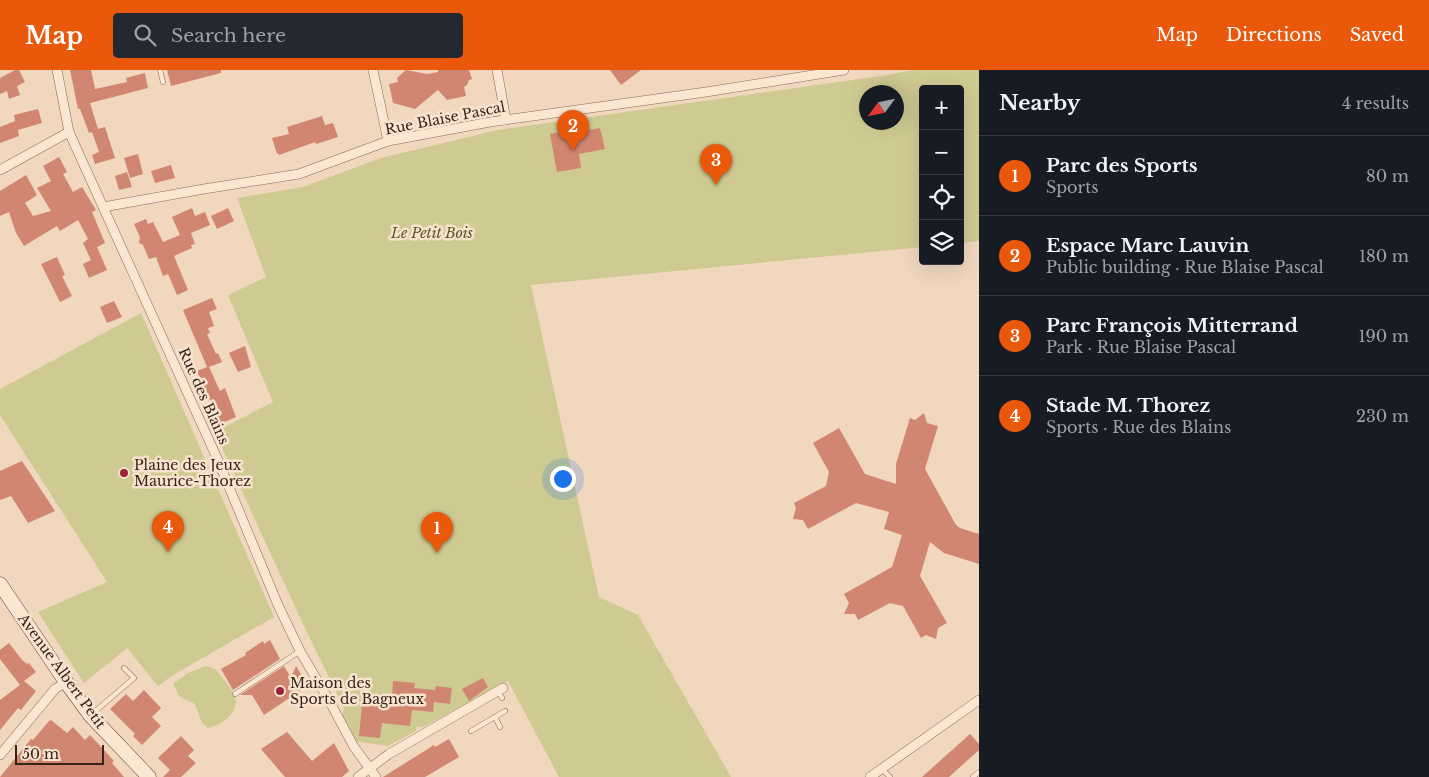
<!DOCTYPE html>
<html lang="en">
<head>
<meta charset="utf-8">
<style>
	:root { --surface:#171b24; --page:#242831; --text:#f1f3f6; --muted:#9ea1a6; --line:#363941; --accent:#ea580c }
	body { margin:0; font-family:"Libre Baskerville",serif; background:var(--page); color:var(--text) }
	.controls { position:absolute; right:15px; top:15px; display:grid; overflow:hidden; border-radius:5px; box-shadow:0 5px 20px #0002 }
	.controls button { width:45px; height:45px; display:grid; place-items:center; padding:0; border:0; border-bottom:1px solid var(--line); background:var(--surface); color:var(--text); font:25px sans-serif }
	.compass { position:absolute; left:859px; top:15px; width:45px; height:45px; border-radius:50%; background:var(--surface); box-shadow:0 5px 20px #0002; rotate:237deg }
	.scale { position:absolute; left:15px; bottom:12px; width:89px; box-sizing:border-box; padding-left:5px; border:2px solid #38231b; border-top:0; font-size:14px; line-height:18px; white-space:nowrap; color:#38231b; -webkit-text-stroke:4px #f7e3ce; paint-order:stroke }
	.you { position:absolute; left:562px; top:408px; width:18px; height:18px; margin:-12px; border:4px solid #fff; border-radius:50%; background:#1a73e8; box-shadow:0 0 0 8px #1a73e833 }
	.badge { display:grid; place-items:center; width:32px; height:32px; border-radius:50%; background:var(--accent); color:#fff; font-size:16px; font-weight:700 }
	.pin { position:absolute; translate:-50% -41px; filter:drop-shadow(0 1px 2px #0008) }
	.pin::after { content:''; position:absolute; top:26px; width:18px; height:15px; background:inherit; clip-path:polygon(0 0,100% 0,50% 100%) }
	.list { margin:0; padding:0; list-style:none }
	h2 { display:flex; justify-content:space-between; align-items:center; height:65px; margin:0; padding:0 20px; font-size:21px }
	h2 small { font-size:16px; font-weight:400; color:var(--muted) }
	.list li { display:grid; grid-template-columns:32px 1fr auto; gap:15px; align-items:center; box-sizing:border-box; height:80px; padding:0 20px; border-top:1px solid var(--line) }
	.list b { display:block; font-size:19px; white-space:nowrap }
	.list p { margin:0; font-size:16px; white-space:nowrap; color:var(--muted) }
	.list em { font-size:16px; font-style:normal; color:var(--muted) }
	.icon { flex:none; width:28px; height:28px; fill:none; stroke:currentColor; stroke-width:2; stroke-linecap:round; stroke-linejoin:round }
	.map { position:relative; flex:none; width:979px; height:707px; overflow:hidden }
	header { display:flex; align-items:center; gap:30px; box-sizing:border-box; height:70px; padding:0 25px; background:var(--accent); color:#fff }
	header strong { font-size:24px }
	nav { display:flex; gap:28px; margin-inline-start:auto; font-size:18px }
	.search { width:350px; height:45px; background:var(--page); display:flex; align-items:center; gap:12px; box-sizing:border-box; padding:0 18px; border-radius:5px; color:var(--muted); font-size:19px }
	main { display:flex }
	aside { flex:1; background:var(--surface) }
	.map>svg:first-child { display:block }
	.green { fill:#cfca91; fill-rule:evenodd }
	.building { fill:#d18671 }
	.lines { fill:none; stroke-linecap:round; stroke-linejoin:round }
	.lane-casing { stroke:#8a6755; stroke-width:5.5 }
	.street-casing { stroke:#8a6755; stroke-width:10 }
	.secondary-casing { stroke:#6b4839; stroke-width:15 }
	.lane { stroke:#fbe6d1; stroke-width:4.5 }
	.street { stroke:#fbe6d1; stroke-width:9 }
	.secondary { stroke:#fbe6d1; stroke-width:14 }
	.poi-dot { fill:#9c223b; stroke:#f7e3ce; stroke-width:2 }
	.labels { text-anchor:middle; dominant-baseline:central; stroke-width:5; stroke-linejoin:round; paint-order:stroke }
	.street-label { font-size:14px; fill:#38231b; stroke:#f7e3ce }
	.park-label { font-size:14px; font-style:italic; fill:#535620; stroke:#f7e3ce }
	.poi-label { font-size:14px; fill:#38231b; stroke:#f7e3ce; text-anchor:start }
</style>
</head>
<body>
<header>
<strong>Map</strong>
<div class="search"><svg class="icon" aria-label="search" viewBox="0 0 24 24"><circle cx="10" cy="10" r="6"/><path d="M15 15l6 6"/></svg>Search here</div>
<nav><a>Map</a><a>Directions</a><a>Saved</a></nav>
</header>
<main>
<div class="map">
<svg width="979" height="707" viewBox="0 0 979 707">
	<rect width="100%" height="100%" fill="#f0d7be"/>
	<g class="green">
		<path d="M912,0H979V171L960,173V19H923V177L531,215L599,527L638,545L731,707H559L508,611L423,657L417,656L416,661L388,676L354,671L342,649L344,638L301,550L215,362L273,332L228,225L266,207L237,128L303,117L381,88L498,60L888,5ZM866,22H896V52H866Z"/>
		<polygon points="141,243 274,547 173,605 158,616 127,578 84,613 38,542 107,512 0,345 0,319"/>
		<path d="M206,596C209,597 214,598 216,600C220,604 234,622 235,626C240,642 222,655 208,658L202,653L195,634L180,627L173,614L188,603Z"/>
	</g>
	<g class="building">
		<polygon points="15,0 19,0 25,12 17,16 20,25 9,29 7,21 0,24 0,8"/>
		<polygon points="70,0 91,0 95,19 127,12 126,8 145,3 148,18 90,33 98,59 105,57 115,88 95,94 92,85 99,82 92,62 89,63 80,39 78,39"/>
		<polygon points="167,0 221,0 221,3 171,16"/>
		<polygon points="406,0 427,4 438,2 438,0 469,0 472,9 469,10 467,15 464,17 466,26 447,30 438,20 415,39 393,33 389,14 398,12 397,8"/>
		<polygon points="610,0 641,0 621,15"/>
		<polygon points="38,39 42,53 18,60 19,66 0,73 0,57 15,51 14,45"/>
		<polygon points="322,46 325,55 333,53 338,67 316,74 315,72 279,85 278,83 277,84 272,68 289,64 287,57"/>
		<polygon points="600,58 605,79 579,84 581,98 557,102 550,64 561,62 562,65"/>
		<polygon points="138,84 143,104 130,108 124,88"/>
		<polygon points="59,87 67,102 63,104 73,122 82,117 96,140 92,142 105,173 97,177 107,200 89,208 83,194 91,190 83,173 88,169 78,150 60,161 57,156 24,176 16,163 9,142 0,146 0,121 26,105 37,125 25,133 33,146 51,141 37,118 51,111 43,96"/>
		<polygon points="171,95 175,108 155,113 151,101"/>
		<polygon points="127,102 132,117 119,120 115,106"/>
		<polygon points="192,138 195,146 205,142 210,155 191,163 195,174 191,175 192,178 174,186 188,220 177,225 168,204 163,206 156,187 149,189 143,175 139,173 140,167 134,154 146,149 148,154 153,152 163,172 180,165 172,147"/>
		<polygon points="228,138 234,151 217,159 211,146"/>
		<polygon points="57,187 65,205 62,206 72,226 60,232 41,194"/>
		<polygon points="212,228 217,239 209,242 214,256 208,258 210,263 207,264 216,284 218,283 222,292 209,297 220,321 225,318 236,347 220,354 197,301 207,297 183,240"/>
		<polygon points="114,231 122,247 107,253 100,237"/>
		<polygon points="245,276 251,297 238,302 229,283"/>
		<polygon points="924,343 927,353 938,356 925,399 956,455 960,458 979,464 979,494 944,483 930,472 920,506 947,553 938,558 936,569 926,565 921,568 903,536 890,533 858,550 855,544 844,544 849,533 844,524 892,497 902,465 884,459 889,442 856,433 808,459 803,450 793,449 796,438 794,433 826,416 829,402 813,373 839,358 865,404 896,414 896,394 910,348 915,350"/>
		<polygon points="22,391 55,441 28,453 11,426 0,430 0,401"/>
		<polygon points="270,570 280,589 233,620 221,599 246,585 245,583 263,571 264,574"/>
		<polygon points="9,573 22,590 27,594 29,593 36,602 24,611 36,621 21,640 18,638 0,660 0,630 20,615 0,589 0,580"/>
		<polygon points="284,596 291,608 296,596 306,613 306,617 264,645 252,625 240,625"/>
		<polygon points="483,608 488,617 469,631 462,619"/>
		<polygon points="393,611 415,613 414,618 435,620 436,616 452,618 450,634 434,632 433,642 412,640 410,656 382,653 380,668 359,666 363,623 392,626"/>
		<polygon points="144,620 161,638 152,647 161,656 142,675 133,666 135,664 110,639 126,624 133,631"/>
		<polygon points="51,650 67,663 73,657 85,670 90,665 114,691 112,693 124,707 0,707 31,669 33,670 49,651"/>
		<polygon points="287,662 312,691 334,673 349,701 342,707 285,707 261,679"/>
		<polygon points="970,664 979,674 979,680 949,707 922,707"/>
		<polygon points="181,666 194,680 188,686 196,693 181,707 163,707 170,700 158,688"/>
		<polygon points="449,669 459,687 425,707 383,707 434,675 435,677"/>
	</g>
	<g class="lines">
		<g class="lane-casing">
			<g id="lane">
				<polyline points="160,0 163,12"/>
				<polyline points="498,621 502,628"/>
				<polyline points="235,624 300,581"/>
				<polyline points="92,644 134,608 124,598"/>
				<polyline points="495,647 500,657"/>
				<polyline points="471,661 505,641"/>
				<polyline points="882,699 890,707"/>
				<polyline points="973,707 979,702"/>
			</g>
		</g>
		<g class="street-casing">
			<g id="street">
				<polyline points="57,0 69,62 217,388 278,535 300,581 331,634 354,677 376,707"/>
				<polyline points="373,0 388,71"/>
				<polyline points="497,0 506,50"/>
				<polyline points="0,100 69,62"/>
				<polyline points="103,137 204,119 299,104 388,71 490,52 706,22 844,0"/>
				<polyline points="0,685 55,619 66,612"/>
				<polyline points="358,707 389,684 503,618"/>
				<polyline points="870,707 979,630"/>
			</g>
		</g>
		<g class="secondary-casing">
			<polyline id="secondary" points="0,514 66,612 90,645 149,707"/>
		</g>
		<use href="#lane" class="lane"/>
		<use href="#street" class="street"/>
		<use href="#secondary" class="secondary"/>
	</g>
	<g class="poi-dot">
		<circle cx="124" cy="403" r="5"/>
		<circle cx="280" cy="621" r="5"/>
	</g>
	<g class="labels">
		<g class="street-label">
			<text transform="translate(445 48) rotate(-11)">Rue Blaise Pascal</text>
			<text transform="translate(204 326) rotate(66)">Rue des Blains</text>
			<text transform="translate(62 601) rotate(54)">Avenue Albert Petit</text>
		</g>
		<g class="park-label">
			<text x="432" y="163">Le Petit Bois</text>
		</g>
		<g class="poi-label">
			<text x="134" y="395">Plaine des Jeux<tspan x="134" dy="16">Maurice-Thorez</tspan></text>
			<text x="290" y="613">Maison des<tspan x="290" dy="16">Sports de Bagneux</tspan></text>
		</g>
	</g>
</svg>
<div class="controls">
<button>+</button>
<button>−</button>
<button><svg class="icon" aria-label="locate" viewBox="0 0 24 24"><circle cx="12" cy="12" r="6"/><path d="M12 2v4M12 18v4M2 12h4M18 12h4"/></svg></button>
<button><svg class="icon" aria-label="layers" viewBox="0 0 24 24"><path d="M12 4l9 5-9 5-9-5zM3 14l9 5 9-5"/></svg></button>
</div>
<svg class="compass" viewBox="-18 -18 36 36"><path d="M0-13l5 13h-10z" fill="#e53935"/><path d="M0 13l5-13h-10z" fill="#9ea1a6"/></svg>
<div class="scale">50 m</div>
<div class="you"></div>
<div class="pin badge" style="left:437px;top:483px">1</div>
<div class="pin badge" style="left:573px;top:81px">2</div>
<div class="pin badge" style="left:716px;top:115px">3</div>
<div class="pin badge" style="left:168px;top:482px">4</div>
</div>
<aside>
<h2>Nearby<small>4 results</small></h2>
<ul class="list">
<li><span class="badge">1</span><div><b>Parc des Sports</b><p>Sports</p></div><em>80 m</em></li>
<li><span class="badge">2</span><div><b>Espace Marc Lauvin</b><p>Public building · Rue Blaise Pascal</p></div><em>180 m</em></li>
<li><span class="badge">3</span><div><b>Parc François Mitterrand</b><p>Park · Rue Blaise Pascal</p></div><em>190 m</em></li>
<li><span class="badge">4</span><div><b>Stade M. Thorez</b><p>Sports · Rue des Blains</p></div><em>230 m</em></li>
</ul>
</aside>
</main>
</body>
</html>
